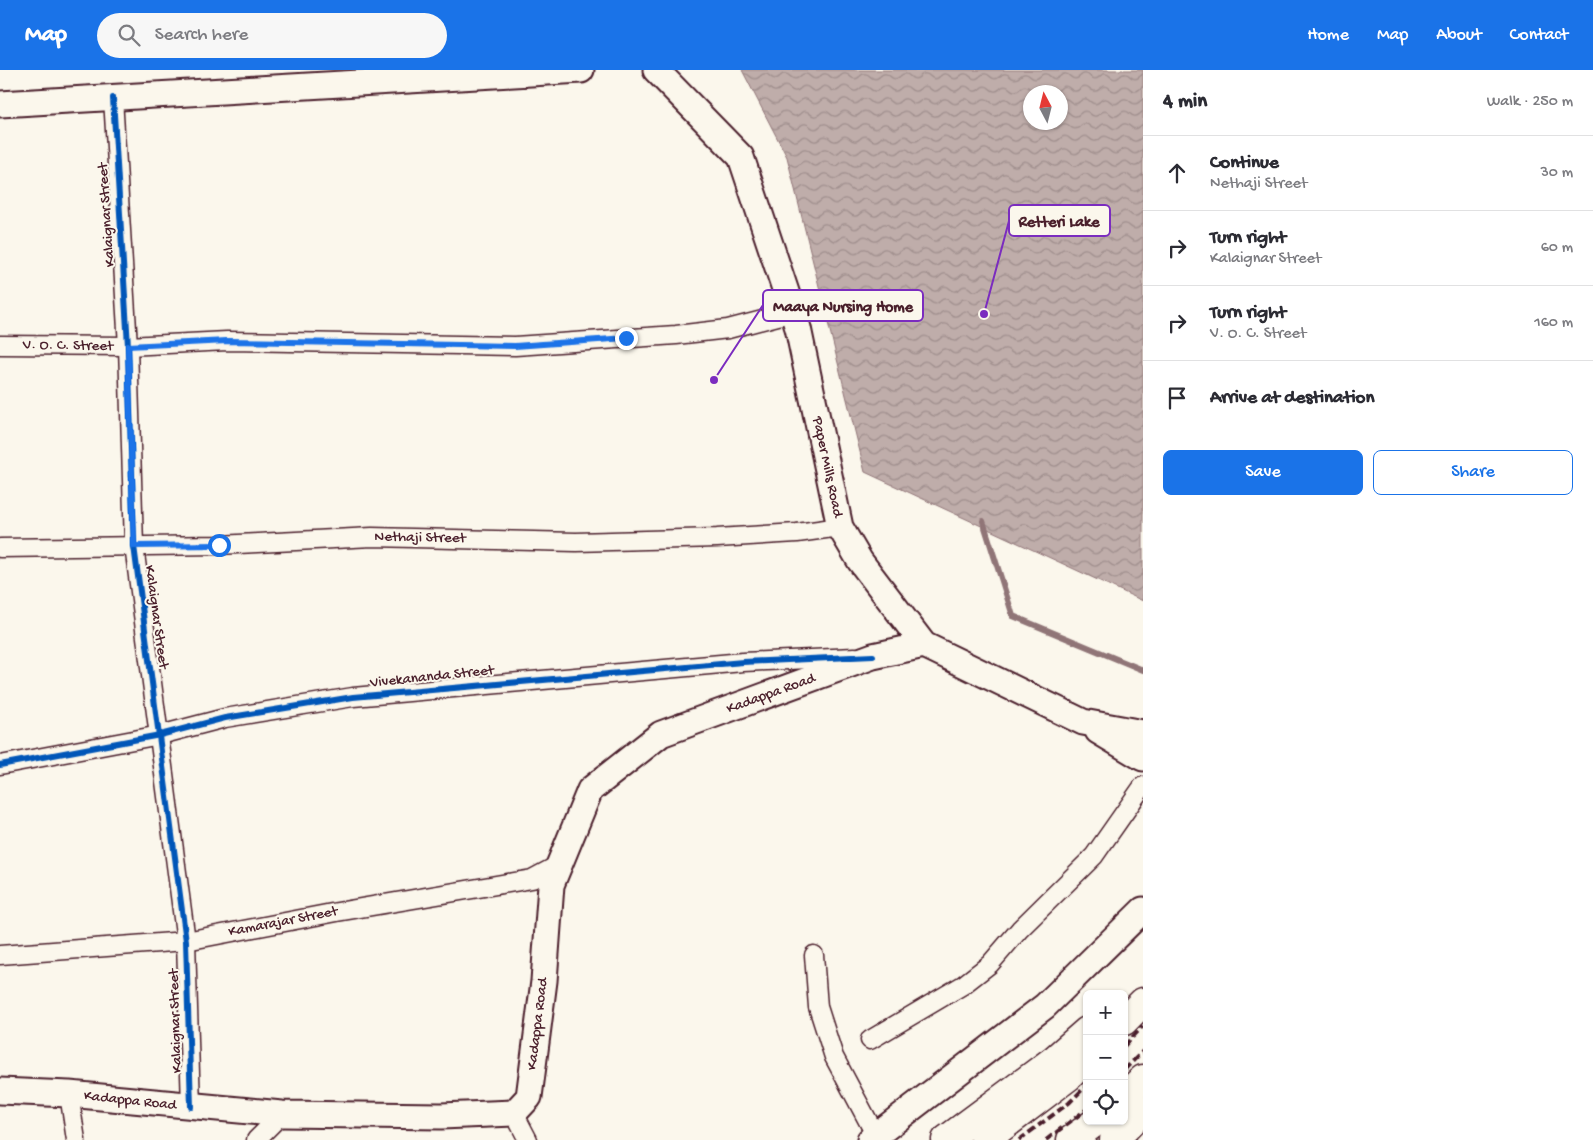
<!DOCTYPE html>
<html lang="en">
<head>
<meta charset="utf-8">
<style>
	:root { --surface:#fff; --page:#f7f7f7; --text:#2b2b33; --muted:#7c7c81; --line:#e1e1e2; --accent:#1a73e8 }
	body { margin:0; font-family:"Gochi Hand",sans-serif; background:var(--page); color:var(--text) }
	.controls { position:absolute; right:15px; bottom:15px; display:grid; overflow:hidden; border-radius:8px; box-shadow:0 1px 4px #0004 }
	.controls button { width:45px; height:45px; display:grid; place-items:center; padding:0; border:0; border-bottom:1px solid var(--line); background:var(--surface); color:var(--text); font:25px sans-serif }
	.compass { position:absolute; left:1023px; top:15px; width:45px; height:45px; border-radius:50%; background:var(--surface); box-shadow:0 1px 4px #0004; rotate:353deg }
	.stop { position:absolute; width:15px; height:15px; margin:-11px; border:4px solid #1a73e8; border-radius:50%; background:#fff }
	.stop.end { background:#1a73e8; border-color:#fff; box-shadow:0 1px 5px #0008 }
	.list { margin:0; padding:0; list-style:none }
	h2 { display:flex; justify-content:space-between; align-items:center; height:65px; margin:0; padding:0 20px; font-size:21px }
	h2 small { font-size:16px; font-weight:400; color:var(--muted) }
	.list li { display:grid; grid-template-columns:32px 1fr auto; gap:15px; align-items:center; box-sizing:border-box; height:75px; padding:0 20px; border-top:1px solid var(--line) }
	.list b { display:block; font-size:19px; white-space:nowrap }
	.list p { margin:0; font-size:16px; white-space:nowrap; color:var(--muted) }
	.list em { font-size:16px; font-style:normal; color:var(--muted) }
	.actions { display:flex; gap:10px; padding:15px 20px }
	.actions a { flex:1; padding:11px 0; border:1px solid var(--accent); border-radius:8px; text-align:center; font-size:18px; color:var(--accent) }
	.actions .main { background:var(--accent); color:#fff }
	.icon { flex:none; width:28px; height:28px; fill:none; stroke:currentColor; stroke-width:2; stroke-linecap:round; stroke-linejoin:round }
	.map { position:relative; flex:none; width:1143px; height:1070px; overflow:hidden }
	header { display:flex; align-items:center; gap:30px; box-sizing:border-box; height:70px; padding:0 25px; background:var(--accent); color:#fff }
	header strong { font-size:24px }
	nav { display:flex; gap:28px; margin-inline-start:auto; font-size:18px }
	.search { width:350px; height:45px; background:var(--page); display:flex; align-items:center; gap:12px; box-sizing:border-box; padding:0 18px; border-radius:28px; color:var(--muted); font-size:19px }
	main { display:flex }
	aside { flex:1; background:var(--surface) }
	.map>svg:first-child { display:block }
	.water { fill:url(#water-waves); stroke:#907477; fill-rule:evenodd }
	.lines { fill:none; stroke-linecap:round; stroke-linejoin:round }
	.stream { stroke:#907477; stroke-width:6 }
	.street-casing { stroke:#4a1f2b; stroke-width:21 }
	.secondary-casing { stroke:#4a1f2b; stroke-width:29 }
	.primary-casing { stroke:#4a1f2b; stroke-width:31 }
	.street { stroke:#fbf7ec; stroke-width:18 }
	.secondary { stroke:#fbf7ec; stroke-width:25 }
	.primary { stroke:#fbf7ec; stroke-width:28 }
	.rail { stroke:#4a1f2b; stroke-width:4; stroke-dasharray:8 4; stroke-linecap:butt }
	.cycleway-casing { stroke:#fbf7ec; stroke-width:9 }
	.cycleway { stroke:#0057b8; stroke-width:6 }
	.route { stroke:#1a73e8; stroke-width:6 }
	.labels { text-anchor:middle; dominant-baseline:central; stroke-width:4; stroke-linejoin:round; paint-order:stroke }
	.street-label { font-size:15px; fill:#4a1f2b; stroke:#fbf7ec }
	.leader { fill:none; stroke:#7b2cbf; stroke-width:2 }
	.callout-dot { fill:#7b2cbf; stroke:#fbf7ec; stroke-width:2 }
	.callout { fill:#fbf7ec; stroke:#7b2cbf; stroke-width:2 }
	.callout-label { font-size:16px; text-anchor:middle; font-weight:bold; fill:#4a1f2b }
</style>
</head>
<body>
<header>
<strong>Map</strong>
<div class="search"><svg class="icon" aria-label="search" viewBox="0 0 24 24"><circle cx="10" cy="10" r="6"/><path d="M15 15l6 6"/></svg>Search here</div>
<nav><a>Home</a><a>Map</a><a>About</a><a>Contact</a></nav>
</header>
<main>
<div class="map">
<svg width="1143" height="1070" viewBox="0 0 1143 1070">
	<defs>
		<pattern id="water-waves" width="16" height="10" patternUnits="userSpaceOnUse" patternTransform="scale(1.25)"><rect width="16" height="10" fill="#bfadaa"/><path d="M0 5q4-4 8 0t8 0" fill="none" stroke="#9d8c8b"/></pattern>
	</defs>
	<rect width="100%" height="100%" fill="#fbf7ec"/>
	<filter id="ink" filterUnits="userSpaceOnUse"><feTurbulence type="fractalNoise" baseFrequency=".02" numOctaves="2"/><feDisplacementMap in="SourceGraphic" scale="10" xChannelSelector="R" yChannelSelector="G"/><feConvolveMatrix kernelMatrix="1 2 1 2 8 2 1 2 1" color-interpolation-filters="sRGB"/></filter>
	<g filter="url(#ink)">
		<path class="water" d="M742,0H1143V531L865,402L787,87ZM1030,22H1060V52H1030Z"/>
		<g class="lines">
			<polyline class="stream" points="983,451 1013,546 1143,600"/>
			<g class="street-casing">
				<g id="street">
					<polyline points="113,28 128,276 134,476 186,871 191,1037"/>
					<polyline points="0,275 128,276 227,271 515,276 676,265 728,259 793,242"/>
					<polyline points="0,478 219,475 372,467 576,472 717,468 797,463 840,457"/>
					<polyline points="0,695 160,665 225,648 353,627 743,592 855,587"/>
					<polyline points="0,885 186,871 337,842 532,809 560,794"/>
					<polyline points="814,885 818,937 834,987 876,1066"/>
					<polyline points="870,970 963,915 990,894 1020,859 1094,786 1143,716"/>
					<polyline points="69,1024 76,1070"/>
					<polyline points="514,1043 528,1070"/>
					<polyline points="256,1070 282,1044"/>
				</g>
			</g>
			<g class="secondary-casing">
				<g id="secondary">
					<polyline points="656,0 741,87 798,258 840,457 860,491 924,575 1083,652 1143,663"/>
					<polyline points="0,34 581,0"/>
					<polyline points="1098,661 1143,688"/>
					<polyline points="0,1021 69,1024 282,1044 441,1046 514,1043 529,1027 544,911 551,815 590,720 661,664 873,586 924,575"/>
					<polyline points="870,1070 1045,936 1143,840"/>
				</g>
			</g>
			<g class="primary-casing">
				<g id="primary">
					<polyline points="1124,951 1143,932"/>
					<polyline points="1124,1026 1143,1009"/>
					<polyline points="946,1070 1055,989 1087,961"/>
					<polyline points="985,1070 1068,1007 1087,988"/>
					<polyline points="1071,1070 1097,1051"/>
					<polyline points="1114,1070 1143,1040"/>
				</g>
			</g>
			<use href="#street" class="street"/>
			<use href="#secondary" class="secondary"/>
			<use href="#primary" class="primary"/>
			<g class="rail">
				<polyline points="1124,976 1143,956"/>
				<polyline points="1124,1000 1143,981"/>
				<polyline points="1019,1070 1069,1033 1087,1015"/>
				<polyline points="1046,1070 1087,1039"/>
			</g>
			<g class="cycleway-casing">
				<g id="cycleway">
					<polyline points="113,28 128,276 134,476 186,871 191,1037"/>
					<polyline points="0,695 160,665 225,648 353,627 743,592 873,586"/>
				</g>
			</g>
			<use href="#cycleway" class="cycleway"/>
		</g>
	</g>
	<g class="lines" filter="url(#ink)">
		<polyline class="route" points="219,475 134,476 128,276 227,271 515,276 626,268"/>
	</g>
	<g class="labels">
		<g class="street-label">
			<text transform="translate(107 145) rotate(-94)">Kalaignar Street</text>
			<text transform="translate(68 276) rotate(1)">V. O. C. Street</text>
			<text transform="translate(827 397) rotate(78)">Paper Mills Road</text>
			<text transform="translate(420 468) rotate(1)">Nethaji Street</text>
			<text transform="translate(156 547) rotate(82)">Kalaignar Street</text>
			<text transform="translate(432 607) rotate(-6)">Vivekananda Street</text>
			<text transform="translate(771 624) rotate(-20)">Kadappa Road</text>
			<text transform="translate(283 852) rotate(-11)">Kamarajar Street</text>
			<text transform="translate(176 951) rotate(-92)">Kalaignar Street</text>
			<text transform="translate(538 954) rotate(-83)">Kadappa Road</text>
			<text transform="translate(130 1031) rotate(6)">Kadappa Road</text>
		</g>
	</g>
	<path class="leader" d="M984 244L1009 151M714 310L763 235"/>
	<g class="callout-dot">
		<circle cx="984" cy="244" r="5"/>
		<circle cx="714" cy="310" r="5"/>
	</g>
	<g class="callout">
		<rect x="1009" y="135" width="101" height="31" rx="5"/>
		<rect x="763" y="220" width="160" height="31" rx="5"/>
	</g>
	<g class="callout-label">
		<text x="1059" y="156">Retteri Lake</text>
		<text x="843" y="241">Maaya Nursing Home</text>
	</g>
</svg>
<div class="controls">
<button>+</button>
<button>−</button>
<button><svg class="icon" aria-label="locate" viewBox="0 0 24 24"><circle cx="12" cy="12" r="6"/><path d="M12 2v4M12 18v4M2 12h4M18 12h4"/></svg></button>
</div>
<svg class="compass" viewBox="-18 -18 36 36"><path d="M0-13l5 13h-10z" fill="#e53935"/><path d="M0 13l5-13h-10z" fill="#7c7c81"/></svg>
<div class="stop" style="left:219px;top:475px"></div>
<div class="stop end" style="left:626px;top:268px"></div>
</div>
<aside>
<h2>4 min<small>Walk · 250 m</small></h2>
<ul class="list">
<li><svg class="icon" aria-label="ahead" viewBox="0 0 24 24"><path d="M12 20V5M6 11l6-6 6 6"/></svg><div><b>Continue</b><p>Nethaji Street</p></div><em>30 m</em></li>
<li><svg class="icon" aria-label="right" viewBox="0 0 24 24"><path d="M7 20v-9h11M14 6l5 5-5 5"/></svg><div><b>Turn right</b><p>Kalaignar Street</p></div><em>60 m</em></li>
<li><svg class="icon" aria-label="right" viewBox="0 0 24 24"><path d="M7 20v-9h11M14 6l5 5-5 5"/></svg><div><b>Turn right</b><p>V. O. C. Street</p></div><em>160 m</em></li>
<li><svg class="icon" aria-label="arrive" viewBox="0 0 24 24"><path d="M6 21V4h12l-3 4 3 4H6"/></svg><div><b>Arrive at destination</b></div></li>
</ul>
<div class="actions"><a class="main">Save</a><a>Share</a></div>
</aside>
</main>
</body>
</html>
